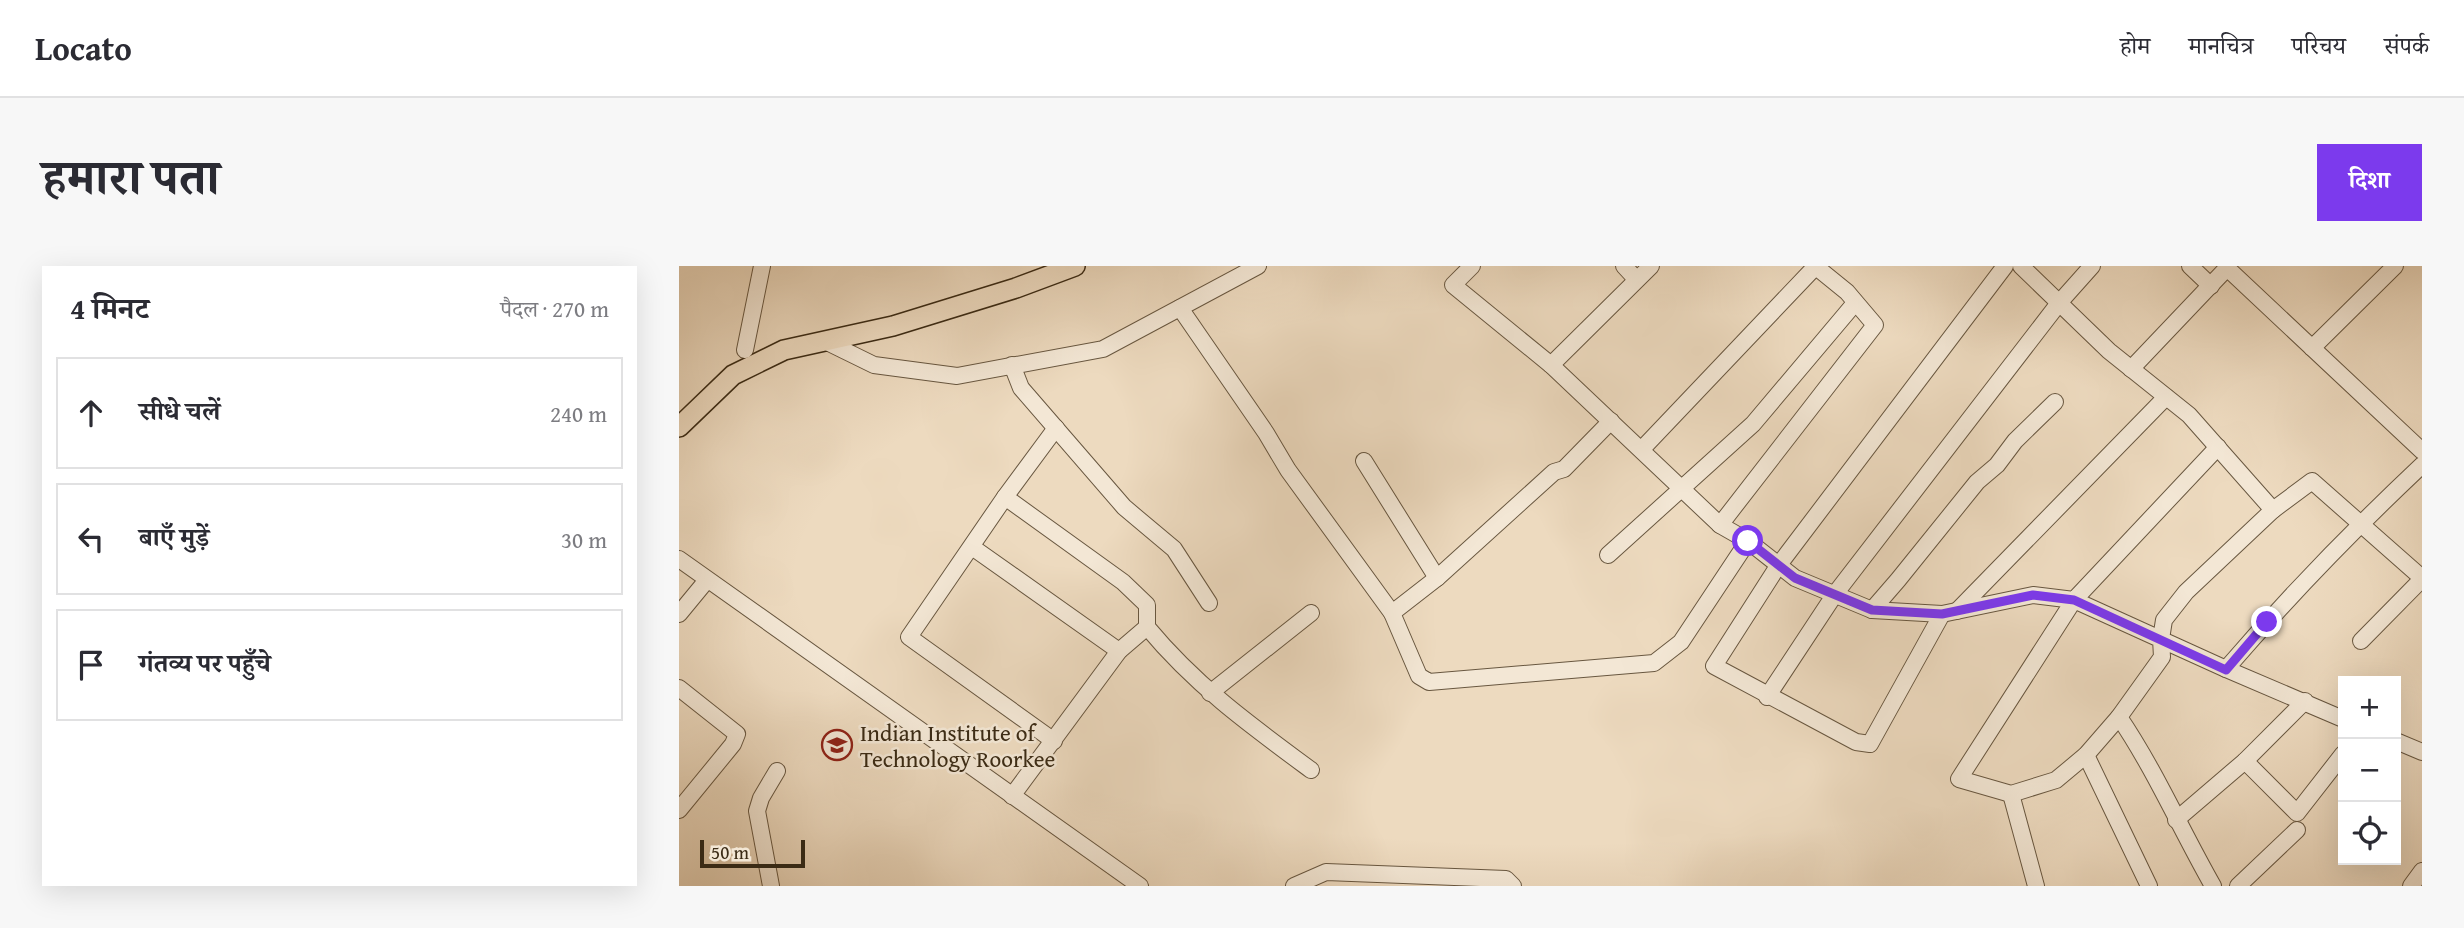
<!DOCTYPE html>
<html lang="hi">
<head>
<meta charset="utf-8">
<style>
	:root { --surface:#fff; --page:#f7f7f7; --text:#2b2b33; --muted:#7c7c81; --line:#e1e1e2; --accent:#7c3aed }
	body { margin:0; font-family:"Gentium Book Plus","Noto Serif Devanagari",serif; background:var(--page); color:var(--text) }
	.controls { position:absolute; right:21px; bottom:21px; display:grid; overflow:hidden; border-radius:0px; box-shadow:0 7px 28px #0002 }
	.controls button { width:63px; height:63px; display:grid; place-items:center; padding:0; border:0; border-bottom:2px solid var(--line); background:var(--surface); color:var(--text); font:35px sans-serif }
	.scale { position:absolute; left:21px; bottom:18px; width:105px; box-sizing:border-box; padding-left:7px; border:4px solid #3b2b15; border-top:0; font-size:19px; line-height:24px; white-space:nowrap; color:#3b2b15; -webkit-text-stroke:5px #f3e7d5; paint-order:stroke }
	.stop { position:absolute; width:21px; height:21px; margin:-16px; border:5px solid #7c3aed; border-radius:50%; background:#fff }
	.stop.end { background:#7c3aed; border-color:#fff; box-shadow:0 2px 7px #0008 }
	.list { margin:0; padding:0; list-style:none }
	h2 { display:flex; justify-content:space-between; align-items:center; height:91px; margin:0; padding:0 28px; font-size:30px }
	h2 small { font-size:23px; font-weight:400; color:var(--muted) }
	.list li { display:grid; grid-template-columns:46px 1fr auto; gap:21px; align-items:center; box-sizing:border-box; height:112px; margin:0 14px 14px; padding:0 14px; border:2px solid var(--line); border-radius:0px }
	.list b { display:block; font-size:26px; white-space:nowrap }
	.list em { font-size:23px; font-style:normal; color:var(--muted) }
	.icon { flex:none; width:38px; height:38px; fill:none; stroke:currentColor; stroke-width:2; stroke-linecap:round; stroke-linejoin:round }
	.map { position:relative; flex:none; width:1743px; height:620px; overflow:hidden; border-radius:0px }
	header { display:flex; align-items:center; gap:42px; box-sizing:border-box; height:98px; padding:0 35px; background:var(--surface); border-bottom:2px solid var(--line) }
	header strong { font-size:33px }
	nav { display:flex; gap:38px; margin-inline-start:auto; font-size:24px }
	.intro { display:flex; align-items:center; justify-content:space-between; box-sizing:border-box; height:168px; padding:0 42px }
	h1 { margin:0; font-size:49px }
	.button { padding:18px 32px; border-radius:0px; background:var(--accent); color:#fff; font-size:24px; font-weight:700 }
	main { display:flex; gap:42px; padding:0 42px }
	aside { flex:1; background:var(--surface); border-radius:0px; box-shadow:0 7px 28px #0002 }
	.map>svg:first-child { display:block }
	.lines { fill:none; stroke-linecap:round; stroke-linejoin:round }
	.minor-casing { stroke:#685740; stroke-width:18 }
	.major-casing { stroke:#3b2b15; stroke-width:22 }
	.minor { stroke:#f3e7d5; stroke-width:16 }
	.major { stroke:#eddabf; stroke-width:19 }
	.route { stroke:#7c3aed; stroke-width:9 }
	.labels { text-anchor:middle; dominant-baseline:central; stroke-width:5; stroke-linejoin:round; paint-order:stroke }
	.poi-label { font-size:23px; fill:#3b2b15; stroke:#f3e7d5; text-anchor:start }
</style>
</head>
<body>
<header>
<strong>Locato</strong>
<nav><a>होम</a><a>मानचित्र</a><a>परिचय</a><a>संपर्क</a></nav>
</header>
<div class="intro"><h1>हमारा पता</h1><a class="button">दिशा</a></div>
<main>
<aside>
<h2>4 मिनट<small>पैदल · 270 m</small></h2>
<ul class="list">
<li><svg class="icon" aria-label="ahead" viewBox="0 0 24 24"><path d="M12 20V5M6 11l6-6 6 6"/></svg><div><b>सीधे चलें</b></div><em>240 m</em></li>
<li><svg class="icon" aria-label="left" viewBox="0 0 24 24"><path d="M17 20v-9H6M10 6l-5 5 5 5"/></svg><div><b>बाएँ मुड़ें</b></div><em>30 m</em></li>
<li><svg class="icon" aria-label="arrive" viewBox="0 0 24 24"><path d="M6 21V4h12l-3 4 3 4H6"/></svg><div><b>गंतव्य पर पहुँचे</b></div></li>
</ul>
</aside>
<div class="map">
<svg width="1743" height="620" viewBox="0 0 1743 620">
	<rect width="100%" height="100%" fill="#eddabf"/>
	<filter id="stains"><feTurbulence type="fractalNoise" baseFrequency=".00286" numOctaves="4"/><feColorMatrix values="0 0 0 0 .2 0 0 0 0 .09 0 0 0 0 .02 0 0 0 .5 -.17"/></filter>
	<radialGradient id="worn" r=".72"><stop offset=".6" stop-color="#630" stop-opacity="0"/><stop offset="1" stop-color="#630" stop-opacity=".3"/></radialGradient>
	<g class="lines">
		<g class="minor-casing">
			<g id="minor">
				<polyline points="793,0 774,19 872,99 1041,259 1069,275 1116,312 1193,344 1263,348 1354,329 1395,334 1539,181"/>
				<polyline points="945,0 957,13"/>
				<polyline points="1342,0 1430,85 1510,149 1594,244 1633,215 1743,312"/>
				<polyline points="1511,0 1532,20"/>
				<polyline points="501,42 587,167 609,204 713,347 740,410 750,416 975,397 1002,376 1069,275"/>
				<polyline points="146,75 195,99 278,110 424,83 579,0"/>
				<polyline points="1633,82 1716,0"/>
				<polyline points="66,84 83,0"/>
				<polyline points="333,99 342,122 445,241 495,283 530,337"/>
				<polyline points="872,99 972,0"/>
				<polyline points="1452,103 1548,2 1743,185"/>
				<polyline points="963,183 1137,0"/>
				<polyline points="685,195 758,312"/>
				<path d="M326,231L444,316L468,339V361C517,420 571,459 632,504"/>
				<polyline points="1594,244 1507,326 1485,354 1482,373 1483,391 1440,451 1407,489 1377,514 1332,528 1280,513 1395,334 1547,403 1664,453"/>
				<polyline points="1041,259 1196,59 1168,26 1136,0"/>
				<polyline points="293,281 440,385"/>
				<polyline points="929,289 1074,158 1176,37"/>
				<polyline points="0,293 461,620"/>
				<polyline points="1193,344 1219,314 1298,216 1318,199 1336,175 1376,136"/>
				<polyline points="1278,345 1487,131"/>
				<polyline points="713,347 758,312 875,206 885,203 932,155"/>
				<polyline points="0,348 28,314"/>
				<polyline points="1263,348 1191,478 1177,476 1035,400 1099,300 1326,0"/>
				<polyline points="1682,375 1743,313"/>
				<path d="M1547,403C1609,331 1674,264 1743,199"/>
				<polyline points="0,422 58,468 54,478 0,544"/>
				<polyline points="531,427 632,347"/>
				<polyline points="1088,431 1156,328 1380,37 1413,0"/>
				<path d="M1440,451C1476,504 1502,564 1534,620"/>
				<polyline points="375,475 230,371 326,231 377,162"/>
				<polyline points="1717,475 1743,486"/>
				<polyline points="1407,489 1470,620"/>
				<polyline points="1566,495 1618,547 1664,488"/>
				<polyline points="1332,528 1357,620"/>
				<polyline points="333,530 440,385 468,361"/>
				<polyline points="1497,554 1566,495 1626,435"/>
				<polyline points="92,620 78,545 82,532 98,505"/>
				<polyline points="615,620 647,606 827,613 834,620"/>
				<polyline points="1559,620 1618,564"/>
				<polyline points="1732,620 1743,605"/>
			</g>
		</g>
		<g class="major-casing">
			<polyline id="major" points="0,161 54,109 105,84 214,60 337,22 396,0"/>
		</g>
		<use href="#minor" class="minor"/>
		<use href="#major" class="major"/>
	</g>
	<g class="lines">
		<polyline class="route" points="1069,275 1116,312 1193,344 1263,348 1354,329 1395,334 1547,404 1588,356"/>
	</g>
	<defs>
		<g id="university-ring" transform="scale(1.575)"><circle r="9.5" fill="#f3e7d5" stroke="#8f2418" stroke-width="1.5"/><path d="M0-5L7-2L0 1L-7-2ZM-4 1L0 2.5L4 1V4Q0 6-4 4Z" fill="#8f2418"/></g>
	</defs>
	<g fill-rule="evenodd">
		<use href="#university-ring" x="158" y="479"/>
	</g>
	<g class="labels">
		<g class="poi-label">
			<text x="181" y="466">Indian Institute of<tspan x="181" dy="26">Technology Roorkee</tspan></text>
		</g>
	</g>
	<rect width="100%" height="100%" filter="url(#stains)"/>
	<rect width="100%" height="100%" fill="url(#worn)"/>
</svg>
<div class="controls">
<button>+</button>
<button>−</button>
<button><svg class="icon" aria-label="locate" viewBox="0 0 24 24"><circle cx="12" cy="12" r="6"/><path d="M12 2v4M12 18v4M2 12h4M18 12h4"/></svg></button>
</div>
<div class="scale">50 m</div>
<div class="stop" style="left:1069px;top:275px"></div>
<div class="stop end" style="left:1588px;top:356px"></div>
</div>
</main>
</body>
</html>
